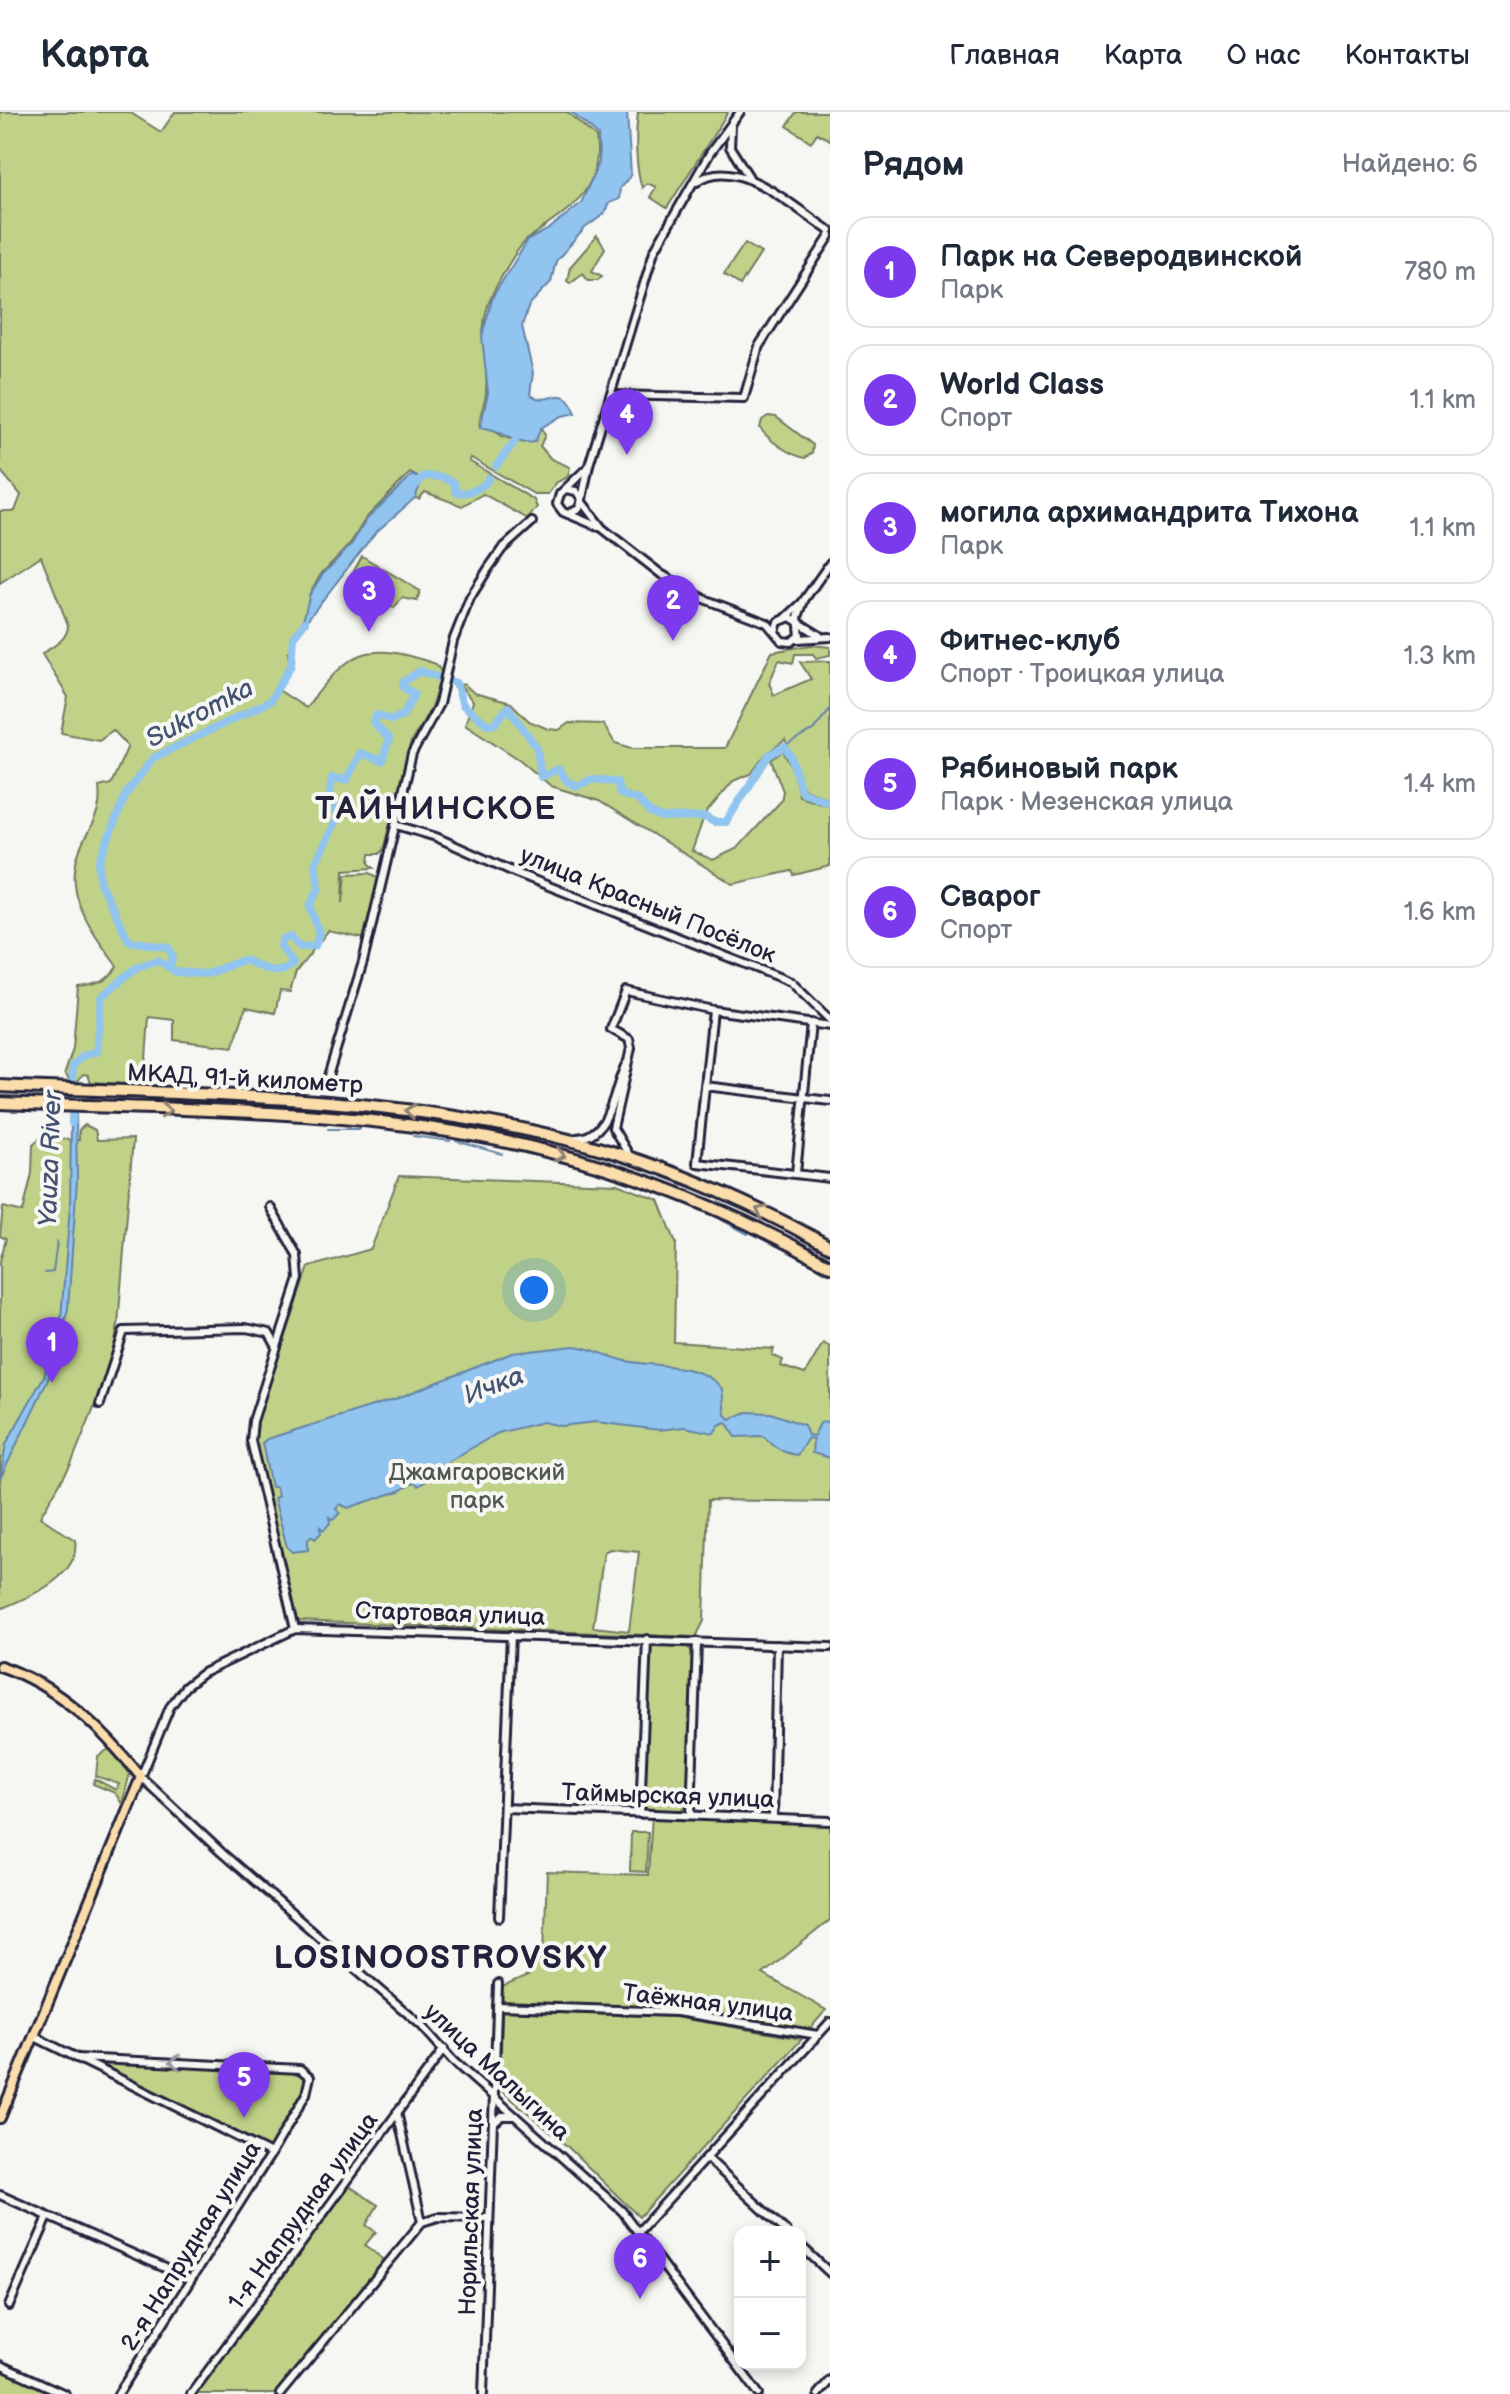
<!DOCTYPE html>
<html lang="ru">
<head>
<meta charset="utf-8">
<style>
	:root { --surface:#fff; --page:#f2f2f3; --text:#1f2937; --muted:#747a83; --line:#e0e1e3; --accent:#7c3aed }
	body { margin:0; font-family:"Balsamiq Sans",sans-serif; background:var(--page); color:var(--text) }
	.controls { position:absolute; right:24px; bottom:24px; display:grid; overflow:hidden; border-radius:16px; box-shadow:0 4px 12px #0003 }
	.controls button { width:72px; height:72px; display:grid; place-items:center; padding:0; border:0; border-bottom:2px solid var(--line); background:var(--surface); color:var(--text); font:40px sans-serif }
	.you { position:absolute; left:534px; top:1178px; width:28px; height:28px; margin:-20px; border:6px solid #fff; border-radius:50%; background:#1a73e8; box-shadow:0 0 0 12px #1a73e833 }
	.badge { display:grid; place-items:center; width:52px; height:52px; border-radius:50%; background:var(--accent); color:#fff; font-size:26px; font-weight:700 }
	.pin { position:absolute; translate:-50% -66px; filter:drop-shadow(0 2px 4px #0008) }
	.pin::after { content:''; position:absolute; top:42px; width:28px; height:24px; background:inherit; clip-path:polygon(0 0,100% 0,50% 100%) }
	.list { margin:0; padding:0; list-style:none }
	h2 { display:flex; justify-content:space-between; align-items:center; height:104px; margin:0; padding:0 32px; font-size:34px }
	h2 small { font-size:26px; font-weight:400; color:var(--muted) }
	.list li { display:grid; grid-template-columns:52px 1fr auto; gap:24px; align-items:center; box-sizing:border-box; height:112px; margin:0 16px 16px; padding:0 16px; border:2px solid var(--line); border-radius:24px }
	.list b { display:block; font-size:30px; white-space:nowrap }
	.list p { margin:0; font-size:26px; white-space:nowrap; color:var(--muted) }
	.list em { font-size:26px; font-style:normal; color:var(--muted) }
	.map { position:relative; flex:none; width:830px; height:2282px; overflow:hidden }
	header { display:flex; align-items:center; gap:48px; box-sizing:border-box; height:112px; padding:0 40px; background:var(--surface); border-bottom:2px solid var(--line) }
	header strong { font-size:38px }
	nav { display:flex; gap:44px; margin-inline-start:auto; font-size:28px }
	main { display:flex }
	aside { flex:1; background:var(--surface) }
	.map>svg:first-child { display:block }
	.green { fill:#c0d287; stroke:#717a61; stroke-width:2; fill-rule:evenodd }
	.water { fill:#91c4ee; stroke:#6583a6; stroke-width:2 }
	.lines { fill:none; stroke-linecap:round; stroke-linejoin:round }
	.stream { stroke:#6583a6; stroke-width:2 }
	.river { stroke:#91c4ee; stroke-width:8 }
	.minor-casing { stroke:#22223b; stroke-width:12 }
	.major-casing { stroke:#22223b; stroke-width:14 }
	.highway-casing { stroke:#22223b; stroke-width:16 }
	.minor { stroke:#f6f6f2; stroke-width:6 }
	.major { stroke:#faddab; stroke-width:8 }
	.highway { stroke:#faddab; stroke-width:10 }
	.oneway { stroke:#8e8073 }
	.oneway2 { stroke:#9797a0 }
	.labels { text-anchor:middle; dominant-baseline:central; stroke-width:8; stroke-linejoin:round; paint-order:stroke }
	.street-label { font-size:24px; fill:#22223b; stroke:#f6f6f2 }
	.park-label { font-size:24px; fill:#515752; stroke:#f6f6f2 }
	.water-label { font-size:26px; font-style:italic; fill:#435371; stroke:#f6f6f2 }
	.district-label { font-size:32px; font-weight:bold; letter-spacing:2px; fill:#22223b; stroke:#f6f6f2 }
</style>
</head>
<body>
<header>
<strong>Карта</strong>
<nav><a>Главная</a><a>Карта</a><a>О нас</a><a>Контакты</a></nav>
</header>
<main>
<div class="map">
<svg width="830" height="2282" viewBox="0 0 830 2282">
	<rect width="100%" height="100%" fill="#f6f6f2"/>
	<filter id="ink" filterUnits="userSpaceOnUse"><feTurbulence type="fractalNoise" baseFrequency=".0125" numOctaves="2"/><feDisplacementMap in="SourceGraphic" scale="16" xChannelSelector="R" yChannelSelector="G"/><feConvolveMatrix kernelMatrix="1 2 1 2 8 2 1 2 1" color-interpolation-filters="sRGB"/></filter>
	<g filter="url(#ink)">
		<g class="green">
			<path d="M0,0H129L161,20L175,0H567L596,25C604,80 566,99 529,126C516,136 500,167 492,183C475,221 489,243 486,280C486,293 477,303 480,316H491L501,324L524,331L541,316L545,323L540,334L551,347L570,355L568,365L557,370L548,382H534L471,346L469,349L534,388L537,395L528,407L483,382L462,394L425,380L419,387L415,386L420,366L410,361L366,406L350,432L321,462L310,481L305,506L293,525L288,540L289,552L277,577L306,596C351,537 365,528 436,552L442,561L431,596L411,630L383,738L379,742H370L369,751L374,756L344,758L343,791L346,762L370,761L380,766L366,827L328,819L296,860L290,880L280,879L275,901L246,895L233,935L174,928V908L149,905L145,961L139,973L91,970L88,963L83,962L78,969L69,968L65,961L73,937L78,875C95,873 109,870 117,854C88,815 59,777 84,728C94,708 102,699 99,675L111,672L128,634L113,618L99,628L61,621L68,585L42,542C53,534 68,528 68,513L41,444L0,471V399H15L21,383L0,358Z"/>
			<path d="M638,0H728L667,96L650,85L656,75L647,71L642,76C635,53 635,23 638,0Z"/>
			<polygon points="796,0 830,0 830,28 817,21 811,30 787,14"/>
			<polygon points="597,124 605,136 592,159 602,164 598,168 588,168 583,161 570,171 567,169 570,155"/>
			<polygon points="745,131 761,141 740,173 724,162"/>
			<path d="M768,304L776,305L813,333L812,341L805,346C790,343 769,329 760,316L762,308Z"/>
			<polygon points="362,444 420,479 417,489 402,486 394,496 347,472"/>
			<polygon points="811,533 830,535 830,543 816,546 813,542 795,542 793,551 779,548 769,571 774,583 811,567 800,550 830,549 830,688 803,676 785,628 765,643 751,662 733,669 705,702 692,739 713,748 738,736 781,689 783,679 771,648 783,639 792,656 799,684 830,694 830,754 794,763 792,759 733,772 599,689 551,674 520,648 465,612 473,590 460,573 464,572 474,581 511,591 529,609 548,617 559,618 569,611 603,612 615,631 632,636 725,636 772,540"/>
			<path d="M85,1013L95,1018L97,1028L133,1027L118,1213L111,1253L71,1352L40,1405L75,1428C81,1465 29,1485 0,1497V1149L6,1127L0,1124L3,1095L23,1100L32,1061L33,1032L40,1026L79,1028V1018Z"/>
			<path d="M399,1064L617,1072L659,1088L676,1131L674,1230L774,1237L772,1243L783,1248L781,1254L805,1262L823,1231L830,1235V1390L708,1388L704,1509L696,1525L296,1509L254,1334L255,1314L309,1155L371,1137ZM610,1437L639,1440L629,1519L593,1515L604,1440Z"/>
			<polygon points="649,1532 684,1532 693,1540 688,1692 680,1700 642,1696"/>
			<polygon points="109,1637 130,1661 122,1692 115,1681 93,1672 95,1667 116,1678 119,1672 96,1664 98,1644"/>
			<polygon points="652,1704 830,1712 830,1808 763,1862 826,1898 809,1918 677,1897 502,1890 500,1876 530,1863 544,1841 547,1760 648,1763"/>
			<polygon points="631,1720 648,1720 646,1760 630,1759"/>
			<polygon points="502,1899 675,1905 802,1927 639,2105 568,2035 500,1977"/>
			<polygon points="84,1948 298,1959 304,1961 306,1972 268,2039"/>
			<polygon points="348,2073 378,2093 366,2113 376,2120 365,2133 388,2151 276,2282 194,2282"/>
			<polygon points="0,2257 56,2282 0,2282"/>
		</g>
		<g class="water">
			<path d="M571,0H627L631,63L620,76L619,87L609,91L604,102L585,116L556,149L551,170L529,193L522,214L533,261L530,282C549,298 562,266 576,301L562,304L541,316L535,330C513,334 500,315 480,316L488,281L482,224L493,184L528,128L549,117L581,91L599,50L598,23Z"/>
			<polygon points="412,363 422,368 415,386 375,421 301,516 310,482 322,463 351,433 367,407"/>
			<polygon points="71,1003 76,1003 77,1068 68,1197 51,1261 0,1367 6,1332 44,1264 61,1206 70,1095"/>
			<path d="M574,1234C590,1235 606,1244 622,1248C651,1256 702,1249 722,1277L725,1303L730,1307L747,1300L771,1301L804,1313L808,1323L814,1324L820,1311L830,1309V1346L812,1341L813,1327L808,1326L797,1343C781,1341 775,1335 763,1324L736,1325L726,1310L719,1313L714,1321L684,1315L659,1318L596,1310L561,1314L543,1310L498,1321L430,1360L433,1365L418,1374L415,1370L399,1379L348,1396L340,1392L336,1397L340,1401L333,1408L329,1405L330,1411L324,1418L320,1415L321,1421L315,1427L311,1424L308,1428V1438L292,1440L287,1435L274,1386L278,1384L276,1375H271L262,1331L267,1327L395,1287L512,1241Z"/>
		</g>
		<g class="lines">
			<g class="stream">
				<polyline points="784,635 813,618 830,597"/>
				<polyline points="328,1017 359,1017"/>
				<polyline points="413,1024 450,1029"/>
				<polyline points="456,1029 502,1042"/>
				<polyline points="722,1108 748,1122"/>
				<polyline points="45,1161 53,1160 57,1130"/>
			</g>
			<g class="river">
				<polyline points="496,354 515,329 516,321"/>
				<path d="M414,375L424,364L442,365L454,371L456,380C467,383 484,376 489,366"/>
				<polyline points="169,855 173,845 168,835 129,829 100,771 99,750 126,682 153,646 270,589 291,553 293,525 305,510"/>
				<path d="M72,1011L73,954L83,944L96,940L101,885L137,855L158,848L176,860L207,862L243,848C261,853 275,868 293,852L281,834L283,827L291,825L300,835L315,834L319,822L310,794L319,776L315,752L338,705L330,682L332,666L347,668L360,641L382,649L389,628L373,610L377,603L391,608L403,603L414,582L404,576L403,570L420,559L456,571L463,593L487,612H495L508,595L537,636L541,665L558,657L568,670L577,674L592,667L617,670L620,682L638,688L650,701L662,706L705,705L714,710H726L769,643L784,635L791,644L801,679L830,691"/>
			</g>
			<g class="minor-casing">
				<g id="minor">
					<polyline points="731,14 730,35 749,65"/>
					<path d="M697,70C736,40 795,97 830,119"/>
					<polyline points="610,283 744,286 759,234 830,124"/>
					<polyline points="586,357 560,382 557,392 563,400 599,415"/>
					<polyline points="566,377 576,379 582,387 579,397 568,402"/>
					<polyline points="582,387 589,353 654,139 710,41 740,0"/>
					<polyline points="582,390 602,416 661,462 704,487 767,511 782,529 791,530 800,524 798,505 804,489"/>
					<polyline points="786,506 802,491 830,451"/>
					<polyline points="775,520 778,510 790,505 819,523"/>
					<polyline points="798,527 830,525"/>
					<polyline points="396,713 436,725 516,761 791,870 830,908"/>
					<polyline points="713,898 697,1051 830,1066"/>
					<polyline points="328,964 363,850 412,642 439,592 453,529 470,486 488,457 502,437 532,410"/>
					<polyline points="705,974 830,989"/>
					<path d="M576,1026C611,1026 613,977 626,952"/>
					<polyline points="629,1043 613,1016 631,936 629,927 611,917 626,879 713,898 830,914"/>
					<polyline points="796,1061 811,911"/>
					<polyline points="270,1095 297,1143 299,1167 253,1309 251,1329 295,1517"/>
					<polyline points="100,1292 124,1219 246,1216 269,1221 277,1235"/>
					<polyline points="504,1696 830,1709"/>
					<polyline points="640,1702 647,1527"/>
					<polyline points="691,1703 697,1530"/>
					<polyline points="773,1706 777,1533"/>
					<polyline points="499,1805 511,1523"/>
					<polyline points="497,1894 677,1900 818,1923"/>
					<polyline points="35,1925 271,2042"/>
					<polyline points="77,1946 300,1957 310,1965 306,1982 271,2042 118,2282"/>
					<polyline points="397,2000 422,2110"/>
					<polyline points="494,2011 502,2004 515,2004"/>
					<polyline points="707,2046 787,2120"/>
					<polyline points="0,2083 190,2167"/>
					<polyline points="639,2119 830,1910"/>
					<polyline points="800,2133 830,2161"/>
					<polyline points="9,2194 48,2105"/>
					<polyline points="0,2253 65,2282"/>
					<polyline points="191,2282 444,1937"/>
					<polyline points="280,2282 422,2110 438,2105 488,2106"/>
					<polyline points="483,2282 498,1872"/>
					<polyline points="759,2282 622,2099 453,1949 422,1914 222,1741 141,1665 170,1595 185,1575 203,1561 295,1517 830,1535"/>
					<polyline points="818,2282 830,2268"/>
				</g>
			</g>
			<g class="major-casing">
				<path id="major" d="M0,1554C59,1574 102,1617 141,1665L0,2006"/>
			</g>
			<g class="highway-casing">
				<g id="highway">
					<path d="M0,974C183,983 370,981 549,1023C648,1046 742,1085 830,1135"/>
					<path d="M0,991C182,999 372,994 550,1040C648,1065 741,1104 830,1154"/>
				</g>
			</g>
			<use href="#minor" class="minor"/>
			<use href="#major" class="major"/>
			<use href="#highway" class="highway"/>
		</g>
		<defs><path id="oneway-chevron" d="M-2-3.5L2.5 0L-2 3.5" fill="none" stroke-width="1.6" stroke-linecap="round" stroke-linejoin="round" transform="scale(2)"/></defs>
		<g class="oneway">
			<use href="#oneway-chevron" transform="translate(166 999) rotate(3)"/>
			<use href="#oneway-chevron" transform="translate(410 999) rotate(-174)"/>
			<use href="#oneway-chevron" transform="translate(560 1043) rotate(15)"/>
			<use href="#oneway-chevron" transform="translate(761 1099) rotate(-154)"/>
		</g>
		<use class="oneway2" href="#oneway-chevron" transform="translate(175 1950) rotate(-178)"/>
	</g>
	<g class="labels">
		<g class="street-label">
			<text transform="translate(648 793) rotate(22)">улица Красный Посёлок</text>
			<text transform="translate(245 967) rotate(3)">МКАД, 91-й километр</text>
			<text transform="translate(450 1502) rotate(2)">Стартовая улица</text>
			<text transform="translate(668 1684) rotate(2)">Таймырская улица</text>
			<text transform="translate(708 1891) rotate(7)">Таёжная улица</text>
			<text transform="translate(497 1960) rotate(43)">улица Малыгина</text>
			<text transform="translate(303 2099) rotate(-54)">1-я Напрудная улица</text>
			<text transform="translate(471 2100) rotate(-88)">Норильская улица</text>
			<text transform="translate(191 2134) rotate(-58)">2-я Напрудная улица</text>
		</g>
		<g class="park-label">
			<text x="477" y="1360">Джамгаровский<tspan x="477" dy="28">парк</tspan></text>
		</g>
		<g class="water-label">
			<text transform="translate(200 602) rotate(-28)">Sukromka</text>
			<text transform="translate(51 1047) rotate(-88)">Yauza River</text>
			<text transform="translate(494 1274) rotate(-21)">Ичка</text>
		</g>
		<g class="district-label">
			<text x="436" y="697">ТАЙНИНСКОЕ</text>
			<text x="441" y="1846">LOSINOOSTROVSKY</text>
		</g>
	</g>
</svg>
<div class="controls">
<button>+</button>
<button>−</button>
</div>
<div class="you"></div>
<div class="pin badge" style="left:52px;top:1271px">1</div>
<div class="pin badge" style="left:673px;top:529px">2</div>
<div class="pin badge" style="left:369px;top:520px">3</div>
<div class="pin badge" style="left:627px;top:343px">4</div>
<div class="pin badge" style="left:244px;top:2006px">5</div>
<div class="pin badge" style="left:640px;top:2187px">6</div>
</div>
<aside>
<h2>Рядом<small>Найдено: 6</small></h2>
<ul class="list">
<li><span class="badge">1</span><div><b>Парк на Северодвинской</b><p>Парк</p></div><em>780 m</em></li>
<li><span class="badge">2</span><div><b>World Class</b><p>Спорт</p></div><em>1.1 km</em></li>
<li><span class="badge">3</span><div><b>могила архимандрита Тихона</b><p>Парк</p></div><em>1.1 km</em></li>
<li><span class="badge">4</span><div><b>Фитнес-клуб</b><p>Спорт · Троицкая улица</p></div><em>1.3 km</em></li>
<li><span class="badge">5</span><div><b>Рябиновый парк</b><p>Парк · Мезенская улица</p></div><em>1.4 km</em></li>
<li><span class="badge">6</span><div><b>Сварог</b><p>Спорт</p></div><em>1.6 km</em></li>
</ul>
</aside>
</main>
</body>
</html>
